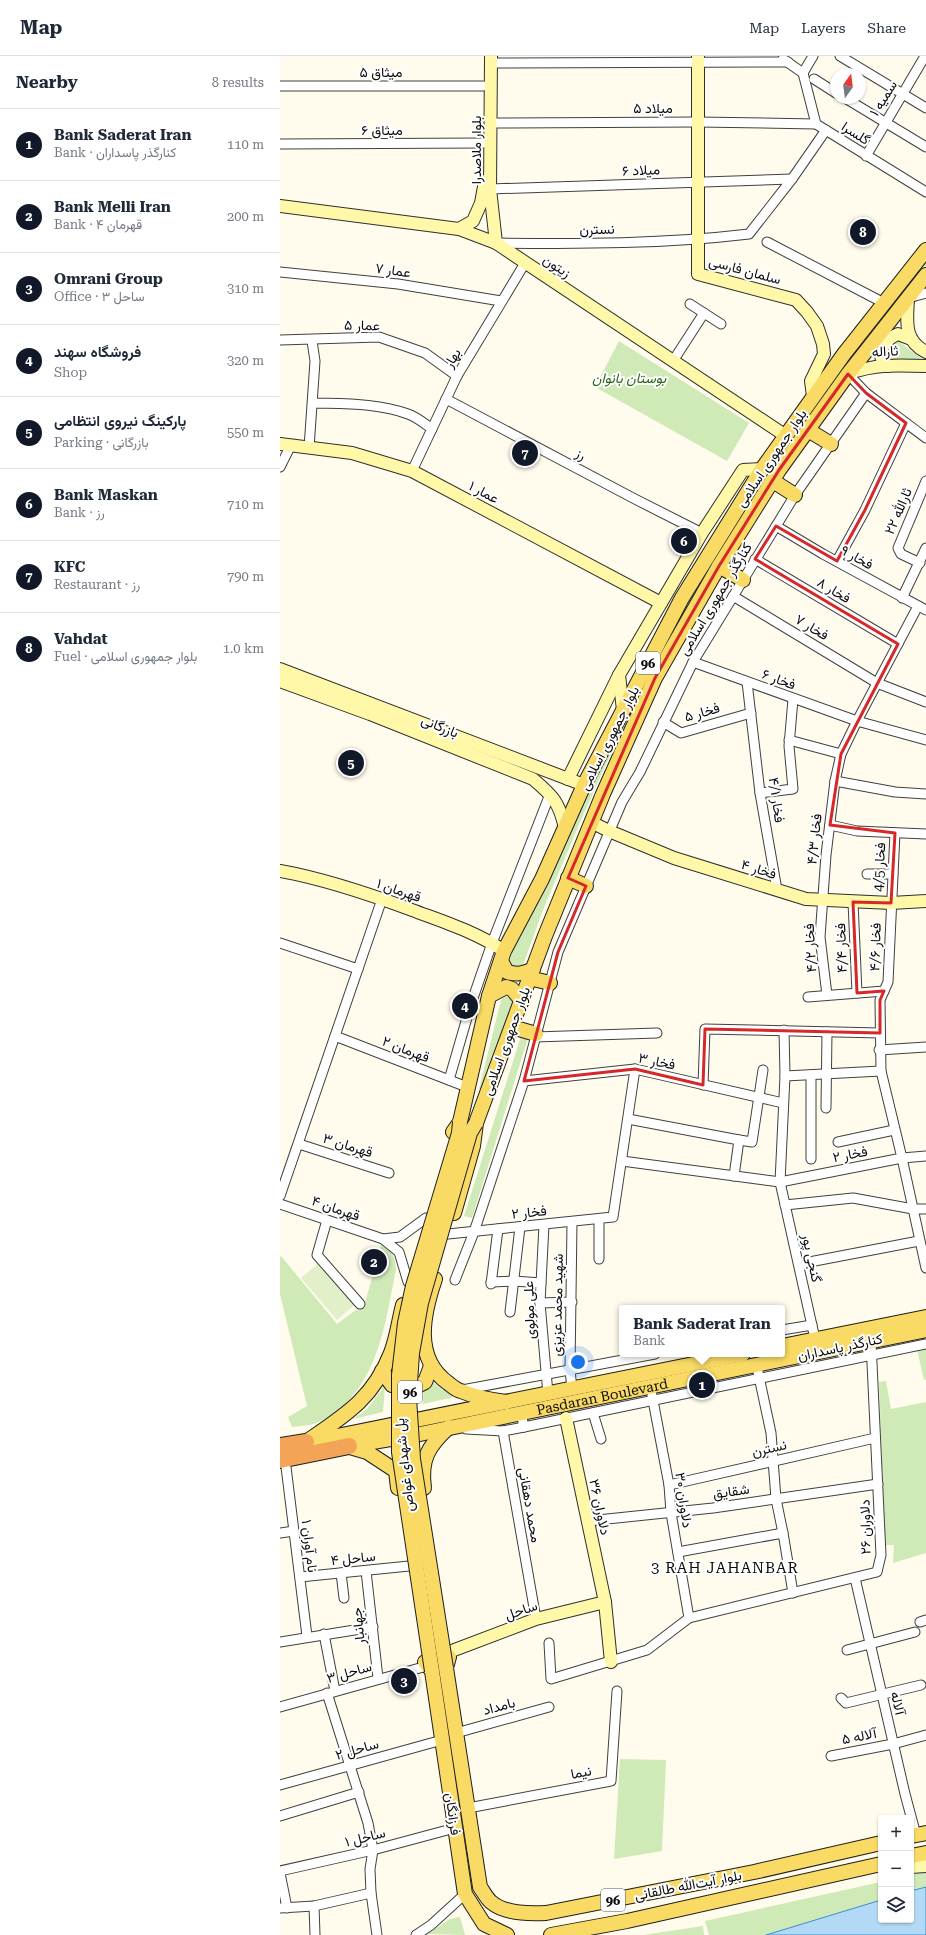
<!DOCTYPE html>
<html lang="en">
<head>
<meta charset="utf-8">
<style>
	:root { --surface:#fff; --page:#f2f2f3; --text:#1f2937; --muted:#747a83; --line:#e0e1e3; --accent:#111827 }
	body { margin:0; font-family:"Roboto Serif",Vazirmatn,serif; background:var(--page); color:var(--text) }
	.controls { position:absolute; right:12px; bottom:12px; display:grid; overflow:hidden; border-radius:4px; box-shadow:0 1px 3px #0004 }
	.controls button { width:36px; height:36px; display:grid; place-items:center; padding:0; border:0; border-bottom:1px solid var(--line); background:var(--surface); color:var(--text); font:20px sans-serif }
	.compass { position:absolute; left:550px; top:12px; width:36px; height:36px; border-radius:50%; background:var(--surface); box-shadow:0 1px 3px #0004; rotate:14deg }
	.you { position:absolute; left:298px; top:1306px; width:14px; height:14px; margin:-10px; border:3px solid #fff; border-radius:50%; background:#1a73e8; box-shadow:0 0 0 6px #1a73e833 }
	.badge { display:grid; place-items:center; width:26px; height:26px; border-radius:50%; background:var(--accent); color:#fff; font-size:13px; font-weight:700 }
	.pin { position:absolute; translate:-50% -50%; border:2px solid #fff; box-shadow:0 1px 4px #0006 }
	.popup { position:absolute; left:339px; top:1249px; width:166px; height:52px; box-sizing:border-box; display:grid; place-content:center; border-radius:4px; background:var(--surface); filter:drop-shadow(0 1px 3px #0005); font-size:13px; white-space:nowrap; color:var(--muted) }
	.popup b { font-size:15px; color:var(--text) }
	.popup::after { content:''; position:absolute; left:50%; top:100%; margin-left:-8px; border:8px solid transparent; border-top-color:var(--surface) }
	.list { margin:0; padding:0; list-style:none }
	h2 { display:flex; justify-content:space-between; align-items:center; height:52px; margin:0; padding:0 16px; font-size:17px }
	h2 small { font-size:13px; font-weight:400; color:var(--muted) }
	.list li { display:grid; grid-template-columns:26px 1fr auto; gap:12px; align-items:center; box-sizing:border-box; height:72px; padding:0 16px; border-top:1px solid var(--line) }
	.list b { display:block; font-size:15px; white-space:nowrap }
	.list p { margin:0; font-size:13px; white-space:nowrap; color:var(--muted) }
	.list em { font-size:13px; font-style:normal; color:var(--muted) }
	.icon { flex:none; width:22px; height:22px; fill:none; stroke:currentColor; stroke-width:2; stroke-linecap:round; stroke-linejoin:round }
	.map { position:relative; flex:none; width:646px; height:1879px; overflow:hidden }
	header { display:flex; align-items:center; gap:24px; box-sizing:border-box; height:56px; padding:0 20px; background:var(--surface); border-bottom:1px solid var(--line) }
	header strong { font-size:19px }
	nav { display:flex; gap:22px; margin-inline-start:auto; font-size:14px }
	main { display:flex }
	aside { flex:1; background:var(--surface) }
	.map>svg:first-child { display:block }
	.green { fill:#cfe9b7 }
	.pitch { fill:#e1f0c9 }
	.water { fill:#b2daf6; stroke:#398dcd }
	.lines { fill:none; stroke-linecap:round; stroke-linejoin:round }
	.street-casing { stroke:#404040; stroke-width:11 }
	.secondary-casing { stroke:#2f2f2f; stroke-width:14 }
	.primary-casing { stroke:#1e1e1e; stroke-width:16 }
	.highway-casing { stroke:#1e1e1e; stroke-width:18 }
	.street { stroke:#fff; stroke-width:9 }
	.secondary { stroke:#fff8a8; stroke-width:12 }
	.primary { stroke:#f9da64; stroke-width:14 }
	.highway { stroke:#f4a456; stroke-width:16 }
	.primary-bridge-casing { stroke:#1e1e1e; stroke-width:16; stroke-linecap:butt }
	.primary-bridge { stroke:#f9da64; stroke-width:14 }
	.marked { fill:none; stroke:#d62828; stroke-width:3; stroke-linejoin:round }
	.labels { text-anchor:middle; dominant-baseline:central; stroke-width:4; stroke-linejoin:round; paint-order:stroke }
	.shield { fill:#fff; stroke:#565656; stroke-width:1 }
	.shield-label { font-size:13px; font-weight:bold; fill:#0d0d0d }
	.street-label { font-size:14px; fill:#0d0d0d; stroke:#fff }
	.park-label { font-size:14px; font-style:italic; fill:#2a651d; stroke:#fff }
	.neighbourhood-label { font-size:15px; letter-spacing:1px; fill:#0d0d0d; stroke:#fff }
</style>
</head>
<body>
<header>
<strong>Map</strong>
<nav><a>Map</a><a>Layers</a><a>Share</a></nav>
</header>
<main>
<aside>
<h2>Nearby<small>8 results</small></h2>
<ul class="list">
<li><span class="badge">1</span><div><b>Bank Saderat Iran</b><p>Bank · کنارگذر پاسداران</p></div><em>110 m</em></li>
<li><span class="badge">2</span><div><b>Bank Melli Iran</b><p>Bank · قهرمان ۴</p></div><em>200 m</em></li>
<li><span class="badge">3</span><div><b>Omrani Group</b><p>Office · ساحل ۳</p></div><em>310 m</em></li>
<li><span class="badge">4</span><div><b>فروشگاه سهند</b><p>Shop</p></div><em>320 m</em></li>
<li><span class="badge">5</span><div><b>پارکینگ نیروی انتظامی</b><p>Parking · بازرگانی</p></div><em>550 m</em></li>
<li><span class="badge">6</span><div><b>Bank Maskan</b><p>Bank · رز</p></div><em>710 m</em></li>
<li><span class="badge">7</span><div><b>KFC</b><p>Restaurant · رز</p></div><em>790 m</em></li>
<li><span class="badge">8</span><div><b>Vahdat</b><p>Fuel · بلوار جمهوری اسلامی</p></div><em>1.0 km</em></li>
</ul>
</aside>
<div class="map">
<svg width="646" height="1879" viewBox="0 0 646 1879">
	<rect width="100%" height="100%" fill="#fffced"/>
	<g class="green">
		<polygon points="646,201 646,209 588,282 532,358 383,598 325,710 298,771 263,854 243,909 235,913 230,911 229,906 233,894 347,656 419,525 461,456 557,315"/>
		<path d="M616,284C627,290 635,299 646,306H615L607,302L605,295Z"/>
		<polygon points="339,285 469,367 447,405 315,331"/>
		<polygon points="228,940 233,946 202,1034 199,1033 221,944 223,942"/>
		<polygon points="241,980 248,982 192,1162 184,1160"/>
		<path d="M101,1189C113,1194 115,1201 116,1213C105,1269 97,1341 36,1367C29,1370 19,1370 12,1371L8,1361L27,1350L0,1238V1201L1,1200L57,1268L85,1247Z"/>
		<polygon points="646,1288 646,1324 644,1324 636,1289"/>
		<polygon points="144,1314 156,1329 174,1341 143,1348"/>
		<polygon points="606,1325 611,1353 646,1346 646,1497 613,1507 614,1489 605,1489 599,1326"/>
		<polygon points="105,1329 103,1356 73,1363 87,1353"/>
		<polygon points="340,1703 386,1704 382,1795 334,1803"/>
		<polygon points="646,1815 646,1831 631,1835 631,1819"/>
		<polygon points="601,1826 601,1844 486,1879 429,1879 425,1865"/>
		<polygon points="180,1861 185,1879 147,1878 170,1863"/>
		<polygon points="423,1870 424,1879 363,1879"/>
	</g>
	<polygon class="pitch" points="41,1205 77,1247 57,1264 21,1222"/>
	<polygon class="water" points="646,1831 646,1879 486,1879 601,1844 601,1864 631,1864 631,1835"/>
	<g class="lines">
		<g class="street-casing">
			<g id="street">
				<polyline points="560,0 646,52"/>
				<polyline points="503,3 523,17"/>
				<polyline points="211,7 508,6"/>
				<polyline points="523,17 536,68 646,136"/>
				<polyline points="523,17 533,0"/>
				<polyline points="534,23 556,37"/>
				<polyline points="0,30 203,30"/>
				<polyline points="565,42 646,91"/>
				<polyline points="210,67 418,66 536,68"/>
				<polyline points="0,88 204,87"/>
				<polyline points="586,100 645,0"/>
				<polyline points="210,133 512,123"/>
				<polyline points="487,186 604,247"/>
				<path d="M216,187C301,188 385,188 469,178L512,123L546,74"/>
				<polyline points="0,216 118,228 221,245"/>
				<polyline points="628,242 646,237"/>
				<polyline points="410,248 441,268"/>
				<polyline points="0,284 99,281 145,297 177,320"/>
				<polyline points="393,305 424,257"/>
				<polyline points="568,318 586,337 646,382"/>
				<polyline points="166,343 353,442 422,477"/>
				<path d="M33,347C65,348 98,347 128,358C137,361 145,368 152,373"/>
				<polyline points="29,392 35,305 32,285"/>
				<polyline points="0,411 11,389"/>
				<polyline points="132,415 177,320 245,207"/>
				<polyline points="496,470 543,498 646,554"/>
				<polyline points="475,503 618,588"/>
				<polyline points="557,505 585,454 626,367"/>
				<polyline points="640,507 621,498 618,492 646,425"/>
				<polyline points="453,540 597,627 646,646"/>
				<polyline points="622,542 646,492"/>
				<polyline points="413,606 577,665 646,684"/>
				<polyline points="467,626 480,737 497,834"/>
				<polyline points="383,666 401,677 471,657"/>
				<polyline points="509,684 561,698"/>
				<polyline points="555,725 615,736 646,738"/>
				<polyline points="480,737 513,733 509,690 513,643"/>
				<polyline points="550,769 577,775 646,778"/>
				<polyline points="615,777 608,926 600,944 601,1015 622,1102 646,1212"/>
				<polyline points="587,818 613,818"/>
				<polyline points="573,846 577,937"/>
				<polyline points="0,887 78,913"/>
				<polyline points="547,939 540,881 546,799 555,725 561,698 577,665 638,550"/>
				<polyline points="528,941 604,935"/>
				<polyline points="504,974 505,1020 500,1126 535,1283"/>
				<polyline points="55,980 187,1031"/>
				<polyline points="255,981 377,977"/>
				<polyline points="599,994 646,991"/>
				<polyline points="531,1019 531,1103"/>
				<polyline points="505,1020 601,1015"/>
				<polyline points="169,1024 191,948 212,887 270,738"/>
				<polyline points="244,1025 355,1013 503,1047"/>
				<polyline points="423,1029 425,973 600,977"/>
				<polyline points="546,1052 547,976"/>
				<polyline points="348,1063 459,1084 454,1120"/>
				<polyline points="459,1084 472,1086 483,1014"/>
				<polyline points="558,1086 614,1074"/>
				<polyline points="19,1088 109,1117"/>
				<polyline points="342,1105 500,1126 622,1102 646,1100"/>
				<polyline points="0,1140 102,843"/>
				<polyline points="0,1148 103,1183 119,1196 128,1226"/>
				<polyline points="505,1149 573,1142 633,1153 646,1153"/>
				<polyline points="319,1163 319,1203"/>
				<polyline points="47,1164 37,1199 80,1248"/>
				<polyline points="264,1169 260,1247 268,1338"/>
				<polyline points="168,1178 333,1161 355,1013"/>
				<polyline points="103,1183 120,1181 146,1162"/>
				<polyline points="519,1208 639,1185"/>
				<polyline points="175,1224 194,1176 244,1025 278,896 342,746 360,716 413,606 515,439 586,337"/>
				<polyline points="211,1226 234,1225 261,1227"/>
				<polyline points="211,1228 218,1173"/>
				<polyline points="260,1247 292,1246"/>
				<polyline points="230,1256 240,1171"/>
				<polyline points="502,1274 532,1269"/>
				<polyline points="478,1316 491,1377 496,1443 503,1477"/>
				<polyline points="292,1333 290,1314 292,1166"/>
				<polyline points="182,1334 375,1298"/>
				<polyline points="372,1339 389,1429 391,1457 409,1562"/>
				<polyline points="241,1357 244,1371 223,1375 256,1563"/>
				<polyline points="313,1357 321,1383"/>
				<polyline points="244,1371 646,1288"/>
				<polyline points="186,1373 223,1375"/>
				<polyline points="5,1403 27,1580"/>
				<polyline points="389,1429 595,1382"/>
				<polyline points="308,1465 433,1452 598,1428"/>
				<polyline points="0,1477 14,1475"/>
				<polyline points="398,1496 503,1477 513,1537"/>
				<polyline points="86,1515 98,1622"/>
				<polyline points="61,1517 64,1542"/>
				<polyline points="20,1521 129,1510"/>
				<polyline points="575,1522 625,1738 636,1779"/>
				<polyline points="640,1566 646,1564"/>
				<polyline points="44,1578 55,1635"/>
				<polyline points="0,1586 93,1571"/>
				<polyline points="269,1587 271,1623 367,1594 409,1562 597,1516 601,1499 591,1286"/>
				<polyline points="567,1594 635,1576"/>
				<polyline points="47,1637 88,1767 93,1794 90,1813 91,1837 97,1879"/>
				<polyline points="561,1642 566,1647 641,1629"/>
				<polyline points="0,1651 147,1610"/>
				<polyline points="176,1677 269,1651"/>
				<polyline points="551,1700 613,1688 646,1679"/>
				<polyline points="0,1729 162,1684"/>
				<polyline points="188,1752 331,1725 337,1635"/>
				<polyline points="0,1760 79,1736"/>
				<polyline points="0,1815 93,1794 175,1772"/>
				<polyline points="0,1817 7,1852"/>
				<polyline points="34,1850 35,1879"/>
				<polyline points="0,1852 34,1850 91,1837"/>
				<polyline points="136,1879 151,1869 185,1838"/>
			</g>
		</g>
		<g class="secondary-casing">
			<g id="secondary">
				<polyline points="211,0 210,133 216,187"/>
				<polyline points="418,0 418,218 516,244 527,256 537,270 543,288 544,298 531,325 533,340"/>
				<polyline points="0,150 179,173 216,187 506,380"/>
				<polyline points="179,173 193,165 201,147 205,125"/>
				<path d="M628,242C627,265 623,284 646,296"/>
				<path d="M608,310C593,300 605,283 618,278L631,283"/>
				<path d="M568,318C593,308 619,309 646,310"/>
				<polyline points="0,388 72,397 132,415 381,547"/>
				<polyline points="0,613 304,729"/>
				<path d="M0,625L90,658L253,723C273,740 279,746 285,772"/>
				<polyline points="343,654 339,619 422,477 463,414 482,413"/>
				<polyline points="288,723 339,619"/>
				<polyline points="311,766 329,775 394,802 526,843 611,847 646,845"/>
				<path d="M0,815C45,823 89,838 132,854C164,866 196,876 224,895"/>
				<polyline points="286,1362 325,1546 331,1606"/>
				<polyline points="169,1596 256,1563 325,1546"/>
				<polyline points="631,1811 646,1810"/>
			</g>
		</g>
		<g class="primary-casing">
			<g id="primary">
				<polyline points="528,374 551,388"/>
				<polyline points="493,425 515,439"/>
				<polyline points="439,510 463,524"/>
				<polyline points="288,822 306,830"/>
				<path d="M221,905L227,916C237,919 244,918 253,913"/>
				<polyline points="249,922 270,927"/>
				<polyline points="209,940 226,931 232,933 242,945"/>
				<polyline points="232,971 256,978"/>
				<polyline points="173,1076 180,1066 209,940 224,895 262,823 304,729 402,542 482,413 564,298 646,194"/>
				<polyline points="174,1157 193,1090 196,1067 265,880 323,738 375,622 439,510 499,414 568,318 646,219"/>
				<path d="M155,1223C143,1258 133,1302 168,1327C172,1330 176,1334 181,1335C195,1341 211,1344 226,1346"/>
				<polyline points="502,1290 646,1261"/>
				<polyline points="102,1315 112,1329 129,1334 145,1326 151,1310"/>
				<polyline points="32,1385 463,1298"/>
				<path d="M26,1386C64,1360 93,1343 111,1297C117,1282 119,1264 123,1249"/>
				<path id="s1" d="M69,1390L140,1378L646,1274"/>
				<polyline points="70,1391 87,1396 116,1415 118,1432"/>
				<path d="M144,1432C140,1404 148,1390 169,1371"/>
				<path d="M169,1601L166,1612L200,1831C203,1835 207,1843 211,1846C225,1858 249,1858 266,1857L474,1816L601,1787"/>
				<polyline points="145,1606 152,1615 185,1838 204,1868 227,1879"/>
				<polyline points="631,1780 646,1777"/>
				<polyline points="631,1800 646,1797"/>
				<polyline points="271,1879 347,1865 601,1808"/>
			</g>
		</g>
		<g class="highway-casing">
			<g id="highway">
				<polyline points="0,1390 26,1386"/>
				<polyline points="0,1404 69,1390"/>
			</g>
		</g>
		<use href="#street" class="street"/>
		<use href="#secondary" class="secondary"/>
		<use href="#primary" class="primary"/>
		<use href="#highway" class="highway"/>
		<g class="primary-bridge-casing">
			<g id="primary-bridge">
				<polyline points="166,1612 133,1403 129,1342 132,1297 141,1247 190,1077 196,1067"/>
				<polyline points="152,1615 119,1396 119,1319 125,1267 133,1230 179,1077 180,1066"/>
			</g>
		</g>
		<use href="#primary-bridge" class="primary-bridge"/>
	</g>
	<path class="marked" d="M568,318L586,337L626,367L585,454L557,505L496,470L475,503L618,588L561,698L550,769L615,777L611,847L573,846L577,937L604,935L600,944V977L425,973L423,1029L355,1013L244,1025L278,896L306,830L288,822L375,622L439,510L499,414Z"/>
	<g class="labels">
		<g class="shield">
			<rect x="356" y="596" width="24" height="22" rx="3"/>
			<rect x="118" y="1325" width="24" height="22" rx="3"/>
			<rect x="321" y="1833" width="24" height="22" rx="3"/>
		</g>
		<g class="shield-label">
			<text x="368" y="607">96</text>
			<text x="130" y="1336">96</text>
			<text x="333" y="1844">96</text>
		</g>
		<g class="street-label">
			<text x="101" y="16">میثاق ۵</text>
			<text transform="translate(603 42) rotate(-58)">سمیه ۱</text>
			<text x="373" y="52">میلاد ۵</text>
			<text x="102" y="74">میثاق ۶</text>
			<text transform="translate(576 77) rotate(33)">گلسرا</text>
			<text transform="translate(196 94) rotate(-90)">بلوار ملاصدرا</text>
			<text transform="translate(361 114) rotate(-2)">میلاد ۶</text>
			<text transform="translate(317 173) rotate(-1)">نسترن</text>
			<text transform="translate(277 210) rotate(33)">زیتون</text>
			<text transform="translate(113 214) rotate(8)">عمار ۷</text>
			<text transform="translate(465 214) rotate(15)">سلمان فارسی</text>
			<text transform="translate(82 269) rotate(1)">عمار ۵</text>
			<text transform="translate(605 295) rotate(-3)">ثاراله</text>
			<text transform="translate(172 302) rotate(-60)">بهار</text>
			<text transform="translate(301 398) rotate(29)">رز</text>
			<text transform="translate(491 402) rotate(-56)">بلوار جمهوری اسلامی</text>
			<text transform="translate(204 436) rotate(28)">عمار ۱</text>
			<text transform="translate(618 455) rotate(-67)">ثارالله ۲۲</text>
			<text transform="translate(577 501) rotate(29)">فخار ۹</text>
			<text transform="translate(554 534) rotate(31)">فخار ۸</text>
			<text transform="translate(435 543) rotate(-59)">کنارگذر جمهوری اسلامی</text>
			<text transform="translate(532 571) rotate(31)">فخار ۷</text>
			<text transform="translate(499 623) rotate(20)">فخار ۶</text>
			<text transform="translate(422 656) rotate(-16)">فخار ۵</text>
			<text transform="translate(160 670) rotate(22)">بازرگانی</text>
			<text transform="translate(329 682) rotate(-63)">بلوار جمهوری اسلامی</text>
			<text transform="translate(497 744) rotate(82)">فخار ۴/۱</text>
			<text transform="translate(534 783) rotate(-84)">فخار ۴/۳</text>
			<text transform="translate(599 811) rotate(-87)">فخار 4/5</text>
			<text transform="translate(479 813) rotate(17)">فخار ۴</text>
			<text transform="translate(119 834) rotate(19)">قهرمان ۱</text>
			<text transform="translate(595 891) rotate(-88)">فخار ۴/۶</text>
			<text transform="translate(530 892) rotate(-93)">فخار ۴/۲</text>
			<text transform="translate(561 892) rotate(-92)">فخار ۴/۴</text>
			<text transform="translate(226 985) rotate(-70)">بلوار جمهوری اسلامی</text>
			<text transform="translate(126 993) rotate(21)">قهرمان ۲</text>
			<text transform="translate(377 1005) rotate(11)">فخار ۳</text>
			<text transform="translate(68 1089) rotate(17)">قهرمان ۳</text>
			<text transform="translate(570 1098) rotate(-11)">فخار ۲</text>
			<text transform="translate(56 1152) rotate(19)">قهرمان ۴</text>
			<text transform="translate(249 1156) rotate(-6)">فخار ۲</text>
			<text transform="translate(532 1202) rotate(78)">گنجی پور</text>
			<text transform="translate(277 1249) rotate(-89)">شهید محمد عزیزی</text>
			<text transform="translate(249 1254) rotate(-92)">علی مولوی</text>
			<text transform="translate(560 1291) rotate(-12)">کنارگذر پاسداران</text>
			<text stroke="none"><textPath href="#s1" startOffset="258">Pasdaran Boulevard</textPath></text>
			<text transform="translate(489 1392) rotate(-13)">نسترن</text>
			<text transform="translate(124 1409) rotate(-96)">پل شهدای غواص</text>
			<text transform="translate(451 1435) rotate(-8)">شقایق</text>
			<text transform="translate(404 1444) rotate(82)">دلاوران ۳۰</text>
			<text transform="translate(250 1449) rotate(80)">محمد دهقانی</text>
			<text transform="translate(320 1451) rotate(78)">دلاوران ۳۶</text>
			<text transform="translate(585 1471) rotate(-91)">دلاوران ۲۶</text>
			<text transform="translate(30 1490) rotate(83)">نام آوران ۱</text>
			<text transform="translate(73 1502) rotate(-6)">ساحل ۴</text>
			<text transform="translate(241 1554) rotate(-19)">ساحل</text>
			<text transform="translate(78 1570) rotate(-96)">جهانبار</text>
			<text transform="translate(69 1616) rotate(-16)">ساحل ۳</text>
			<text transform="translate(618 1647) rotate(77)">آلاله</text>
			<text transform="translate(219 1650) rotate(-15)">بامداد</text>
			<text transform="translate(579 1680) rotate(-11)">آلاله ۵</text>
			<text transform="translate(77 1693) rotate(-16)">ساحل ۲</text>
			<text transform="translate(301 1716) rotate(-11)">نیما</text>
			<text transform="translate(173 1758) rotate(82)">فرزانگان</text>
			<text transform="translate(85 1781) rotate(-14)">ساحل ۱</text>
			<text transform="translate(408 1829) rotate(-11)">بلوار آیت‌الله طالقانی</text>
		</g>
		<g class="park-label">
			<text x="349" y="322">بوستان بانوان</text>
		</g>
		<g class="neighbourhood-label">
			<text x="445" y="1512">3 RAH JAHANBAR</text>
		</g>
	</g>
</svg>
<div class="controls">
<button>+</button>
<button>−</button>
<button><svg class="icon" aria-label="layers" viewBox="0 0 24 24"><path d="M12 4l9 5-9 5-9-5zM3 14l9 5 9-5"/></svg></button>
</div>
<svg class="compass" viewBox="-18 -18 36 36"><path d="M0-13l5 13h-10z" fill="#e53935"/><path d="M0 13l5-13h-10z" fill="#747a83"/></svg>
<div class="you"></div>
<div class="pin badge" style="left:422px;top:1329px">1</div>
<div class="popup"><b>Bank Saderat Iran</b>Bank</div>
<div class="pin badge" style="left:94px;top:1206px">2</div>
<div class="pin badge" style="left:124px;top:1625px">3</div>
<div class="pin badge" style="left:185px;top:950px">4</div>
<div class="pin badge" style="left:71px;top:707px">5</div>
<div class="pin badge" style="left:404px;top:485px">6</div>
<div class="pin badge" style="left:245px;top:397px">7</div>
<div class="pin badge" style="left:583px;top:176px">8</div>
</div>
</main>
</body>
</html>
